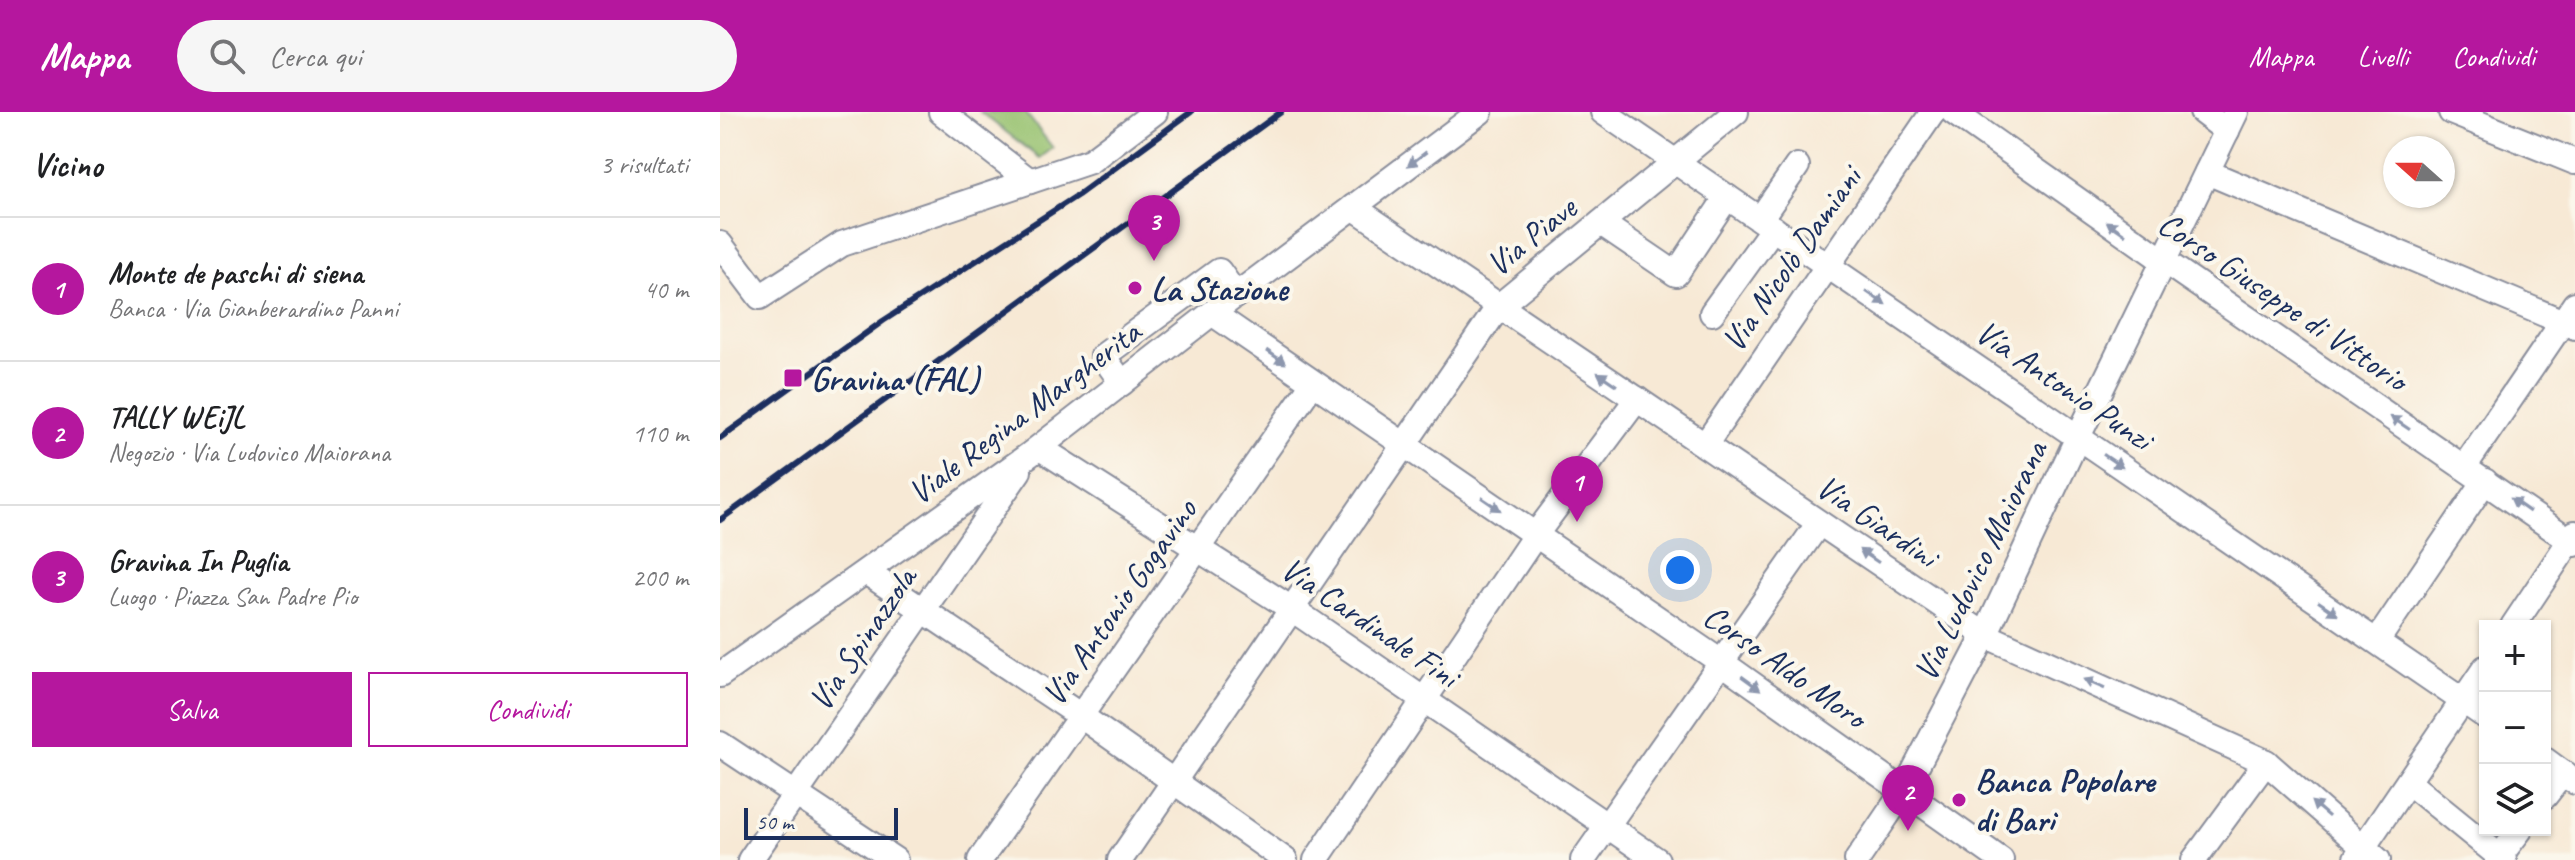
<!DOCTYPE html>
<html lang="it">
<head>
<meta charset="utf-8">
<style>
	:root { --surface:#fff; --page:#f6f6f6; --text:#202124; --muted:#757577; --line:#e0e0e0; --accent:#b5179e }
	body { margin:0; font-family:Caveat,sans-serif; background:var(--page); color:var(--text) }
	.controls { position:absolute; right:24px; bottom:24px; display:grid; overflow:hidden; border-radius:0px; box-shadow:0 2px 6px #0004 }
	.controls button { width:72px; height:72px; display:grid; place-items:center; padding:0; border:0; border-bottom:2px solid var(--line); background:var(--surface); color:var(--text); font:40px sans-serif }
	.compass { position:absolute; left:1663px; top:24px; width:72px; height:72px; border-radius:50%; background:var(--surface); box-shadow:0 2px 6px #0004; rotate:291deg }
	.scale { position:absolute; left:24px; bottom:20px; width:154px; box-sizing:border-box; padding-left:8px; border:4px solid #1b2f5e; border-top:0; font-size:22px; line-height:28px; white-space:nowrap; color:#1b2f5e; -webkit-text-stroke:6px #fbf7ec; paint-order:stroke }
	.you { position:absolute; left:960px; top:458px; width:28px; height:28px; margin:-20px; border:6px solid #fff; border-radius:50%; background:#1a73e8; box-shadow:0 0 0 12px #1a73e833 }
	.badge { display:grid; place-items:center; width:52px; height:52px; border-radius:50%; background:var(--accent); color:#fff; font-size:26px; font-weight:700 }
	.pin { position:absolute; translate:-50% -66px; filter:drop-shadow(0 2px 4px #0008) }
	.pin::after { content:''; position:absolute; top:42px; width:28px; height:24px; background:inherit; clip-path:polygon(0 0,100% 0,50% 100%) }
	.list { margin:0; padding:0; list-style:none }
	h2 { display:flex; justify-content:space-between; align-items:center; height:104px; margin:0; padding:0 32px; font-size:34px }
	h2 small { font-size:26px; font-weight:400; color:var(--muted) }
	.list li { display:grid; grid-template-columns:52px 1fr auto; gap:24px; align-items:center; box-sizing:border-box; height:144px; padding:0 32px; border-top:2px solid var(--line) }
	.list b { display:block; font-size:30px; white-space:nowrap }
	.list p { margin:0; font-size:26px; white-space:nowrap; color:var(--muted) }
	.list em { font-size:26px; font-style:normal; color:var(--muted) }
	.actions { display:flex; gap:16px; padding:24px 32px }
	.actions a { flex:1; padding:18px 0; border:2px solid var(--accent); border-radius:0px; text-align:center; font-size:28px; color:var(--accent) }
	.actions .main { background:var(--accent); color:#fff }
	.icon { flex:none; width:44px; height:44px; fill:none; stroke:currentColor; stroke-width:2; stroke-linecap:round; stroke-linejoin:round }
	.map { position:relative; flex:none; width:1855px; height:748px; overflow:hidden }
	header { display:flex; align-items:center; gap:48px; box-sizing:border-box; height:112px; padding:0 40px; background:var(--accent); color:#fff }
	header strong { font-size:38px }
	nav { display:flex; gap:44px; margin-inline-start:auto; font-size:28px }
	.search { width:560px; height:72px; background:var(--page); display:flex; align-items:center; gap:20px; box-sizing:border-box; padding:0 28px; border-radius:44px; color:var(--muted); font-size:30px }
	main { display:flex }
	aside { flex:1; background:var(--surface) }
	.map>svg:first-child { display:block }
	.green { fill:#96c16e; stroke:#587866; stroke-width:2 }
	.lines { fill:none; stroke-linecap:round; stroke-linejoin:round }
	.minor-casing { stroke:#898c9a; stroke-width:28 }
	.minor { stroke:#fff; stroke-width:24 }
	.rail { stroke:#1b2f5e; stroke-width:6 }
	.oneway { fill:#8d97ae }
	.poi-dot { fill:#b5179e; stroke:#fbf7ec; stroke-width:3 }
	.labels { text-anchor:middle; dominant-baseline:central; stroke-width:8; stroke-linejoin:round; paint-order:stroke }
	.street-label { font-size:34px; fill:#1b2f5e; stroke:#fbf7ec }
	.poi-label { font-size:34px; font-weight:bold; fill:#1b2f5e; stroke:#fbf7ec; text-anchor:start }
</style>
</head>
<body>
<header>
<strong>Mappa</strong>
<div class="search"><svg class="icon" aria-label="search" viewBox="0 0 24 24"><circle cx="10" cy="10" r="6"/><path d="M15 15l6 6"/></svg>Cerca qui</div>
<nav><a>Mappa</a><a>Livelli</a><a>Condividi</a></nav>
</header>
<main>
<aside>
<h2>Vicino<small>3 risultati</small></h2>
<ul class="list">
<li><span class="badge">1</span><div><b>Monte de paschi di siena</b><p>Banca · Via Gianberardino Panni</p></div><em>40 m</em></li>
<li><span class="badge">2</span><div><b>TALLY WEiJL</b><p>Negozio · Via Ludovico Maiorana</p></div><em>110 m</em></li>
<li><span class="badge">3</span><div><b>Gravina In Puglia</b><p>Luogo · Piazza San Padre Pio</p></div><em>200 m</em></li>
</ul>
<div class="actions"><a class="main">Salva</a><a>Condividi</a></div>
</aside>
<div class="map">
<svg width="1855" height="748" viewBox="0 0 1855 748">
	<rect width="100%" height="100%" fill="#fbf7ec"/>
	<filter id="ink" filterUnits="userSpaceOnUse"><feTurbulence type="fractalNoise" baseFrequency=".0125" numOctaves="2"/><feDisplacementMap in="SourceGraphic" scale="16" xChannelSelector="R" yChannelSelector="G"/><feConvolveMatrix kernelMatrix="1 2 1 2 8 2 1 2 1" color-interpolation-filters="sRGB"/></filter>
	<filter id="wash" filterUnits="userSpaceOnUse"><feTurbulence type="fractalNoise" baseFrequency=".006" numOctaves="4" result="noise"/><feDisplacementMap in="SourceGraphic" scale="32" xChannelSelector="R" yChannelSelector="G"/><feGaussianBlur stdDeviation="1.8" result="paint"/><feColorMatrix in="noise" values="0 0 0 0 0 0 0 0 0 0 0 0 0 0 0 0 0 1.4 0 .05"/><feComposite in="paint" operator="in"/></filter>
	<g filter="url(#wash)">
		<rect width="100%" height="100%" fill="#f7e9d5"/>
		<polygon class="green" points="260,0 305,0 333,36 320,46"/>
	</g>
	<g filter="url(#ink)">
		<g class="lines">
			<g class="minor-casing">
				<g id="minor">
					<polyline points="221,0 310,69"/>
					<polyline points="883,0 1765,604"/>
					<polyline points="1233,0 1444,149 1855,432"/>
					<polyline points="1482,0 1507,19"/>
					<polyline points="1731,0 1855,50"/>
					<polyline points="1487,60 1855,215"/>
					<polyline points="633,95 1265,523 1546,650 1658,748"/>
					<polyline points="1040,107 1077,54"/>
					<polyline points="881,111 956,162 1007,85"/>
					<polyline points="0,132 40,185 122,132 370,49 435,0"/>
					<polyline points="492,201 1001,550 1281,748"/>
					<polyline points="992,201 1053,116"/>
					<polyline points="402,271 383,244 499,159 516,183"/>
					<polyline points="985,333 1213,0"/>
					<polyline points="320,336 572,497 937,748"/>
					<polyline points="1744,355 1855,192"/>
					<polyline points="146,460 361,604 565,748"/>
					<polyline points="1793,514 1855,421"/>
					<polyline points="1657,529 1765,369"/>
					<polyline points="0,563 309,343 492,201 760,0"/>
					<polyline points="0,632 175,748"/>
					<polyline points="1825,648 1855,670"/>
					<polyline points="1688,670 1784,748"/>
					<polyline points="1825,684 1843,661"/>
					<polyline points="1636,746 1765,556"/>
					<polyline points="30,748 299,359"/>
					<polyline points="260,748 593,271"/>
					<polyline points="400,748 779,194 1016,0"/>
					<polyline points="596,748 816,422 917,287"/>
					<polyline points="863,748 1099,411"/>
					<polyline points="1137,748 1183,680 1265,523 1358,325 1516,0"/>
					<polyline points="1474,748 1546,650"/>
					<polyline points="1777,748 1800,718"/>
				</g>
			</g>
			<use href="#minor" class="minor"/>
			<g class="rail">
				<polyline points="0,326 163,209 358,83 471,0"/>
				<polyline points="0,408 561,0"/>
			</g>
		</g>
		<defs><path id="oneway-solid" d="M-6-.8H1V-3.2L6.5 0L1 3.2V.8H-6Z" transform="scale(2)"/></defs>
		<g class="oneway">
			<use href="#oneway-solid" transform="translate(697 47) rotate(143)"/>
			<use href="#oneway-solid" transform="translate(1396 116) rotate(-145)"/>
			<use href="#oneway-solid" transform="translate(1156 186) rotate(34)"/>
			<use href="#oneway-solid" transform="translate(556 245) rotate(35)"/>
			<use href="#oneway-solid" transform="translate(887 267) rotate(-146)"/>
			<use href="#oneway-solid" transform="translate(1680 311) rotate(-146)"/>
			<use href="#oneway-solid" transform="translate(1393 349) rotate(34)"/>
			<use href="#oneway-solid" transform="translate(771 392) rotate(34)"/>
			<use href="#oneway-solid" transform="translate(1800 393) rotate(-145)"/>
			<use href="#oneway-solid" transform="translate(1149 444) rotate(-146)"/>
			<use href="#oneway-solid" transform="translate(1608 496) rotate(34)"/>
			<use href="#oneway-solid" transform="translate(1031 571) rotate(36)"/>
			<use href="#oneway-solid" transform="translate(1374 572) rotate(-156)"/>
			<use href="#oneway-solid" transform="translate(1600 697) rotate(-139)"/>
		</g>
	</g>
	<g class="poi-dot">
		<circle cx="415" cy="176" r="8"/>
		<rect x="63" y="256" width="20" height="20" rx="4"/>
		<circle cx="1239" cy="688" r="8"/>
	</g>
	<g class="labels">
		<g class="street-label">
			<text transform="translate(811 124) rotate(-39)">Via Piave</text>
			<text transform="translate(1071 147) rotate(-55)">Via Nicolò Damiani</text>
			<text transform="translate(1563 189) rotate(34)">Corso Giuseppe di Vittorio</text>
			<text transform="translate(1344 273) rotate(34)">Vía Antonio Punzi</text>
			<text transform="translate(304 300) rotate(-37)">Viale Regina Margherita</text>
			<text transform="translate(1157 409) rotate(34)">Via Giardini</text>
			<text transform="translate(1260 449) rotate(-64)">Via Ludovico Maiorana</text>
			<text transform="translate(399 490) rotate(-55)">Via Antonio Gogavino</text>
			<text transform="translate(650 510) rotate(34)">Via Cardinale Fini</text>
			<text transform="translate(142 527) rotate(-56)">Via Spinazzola</text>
			<text transform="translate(1065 554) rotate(35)">Corso Aldo Moro</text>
		</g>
		<g class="poi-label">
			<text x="431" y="176">La Stazione</text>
			<text x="91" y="266">Gravina (FAL)</text>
			<text x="1255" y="668">Banca Popolare<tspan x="1255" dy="39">di Bari</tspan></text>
		</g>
	</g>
</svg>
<div class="controls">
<button>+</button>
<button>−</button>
<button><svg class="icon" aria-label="layers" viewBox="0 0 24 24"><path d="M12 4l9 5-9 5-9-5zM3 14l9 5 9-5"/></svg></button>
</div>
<svg class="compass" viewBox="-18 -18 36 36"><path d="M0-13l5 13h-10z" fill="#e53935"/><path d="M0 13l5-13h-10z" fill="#757577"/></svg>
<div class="scale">50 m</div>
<div class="you"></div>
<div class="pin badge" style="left:857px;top:410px">1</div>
<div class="pin badge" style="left:1188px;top:719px">2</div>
<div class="pin badge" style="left:434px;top:149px">3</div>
</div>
</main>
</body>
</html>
